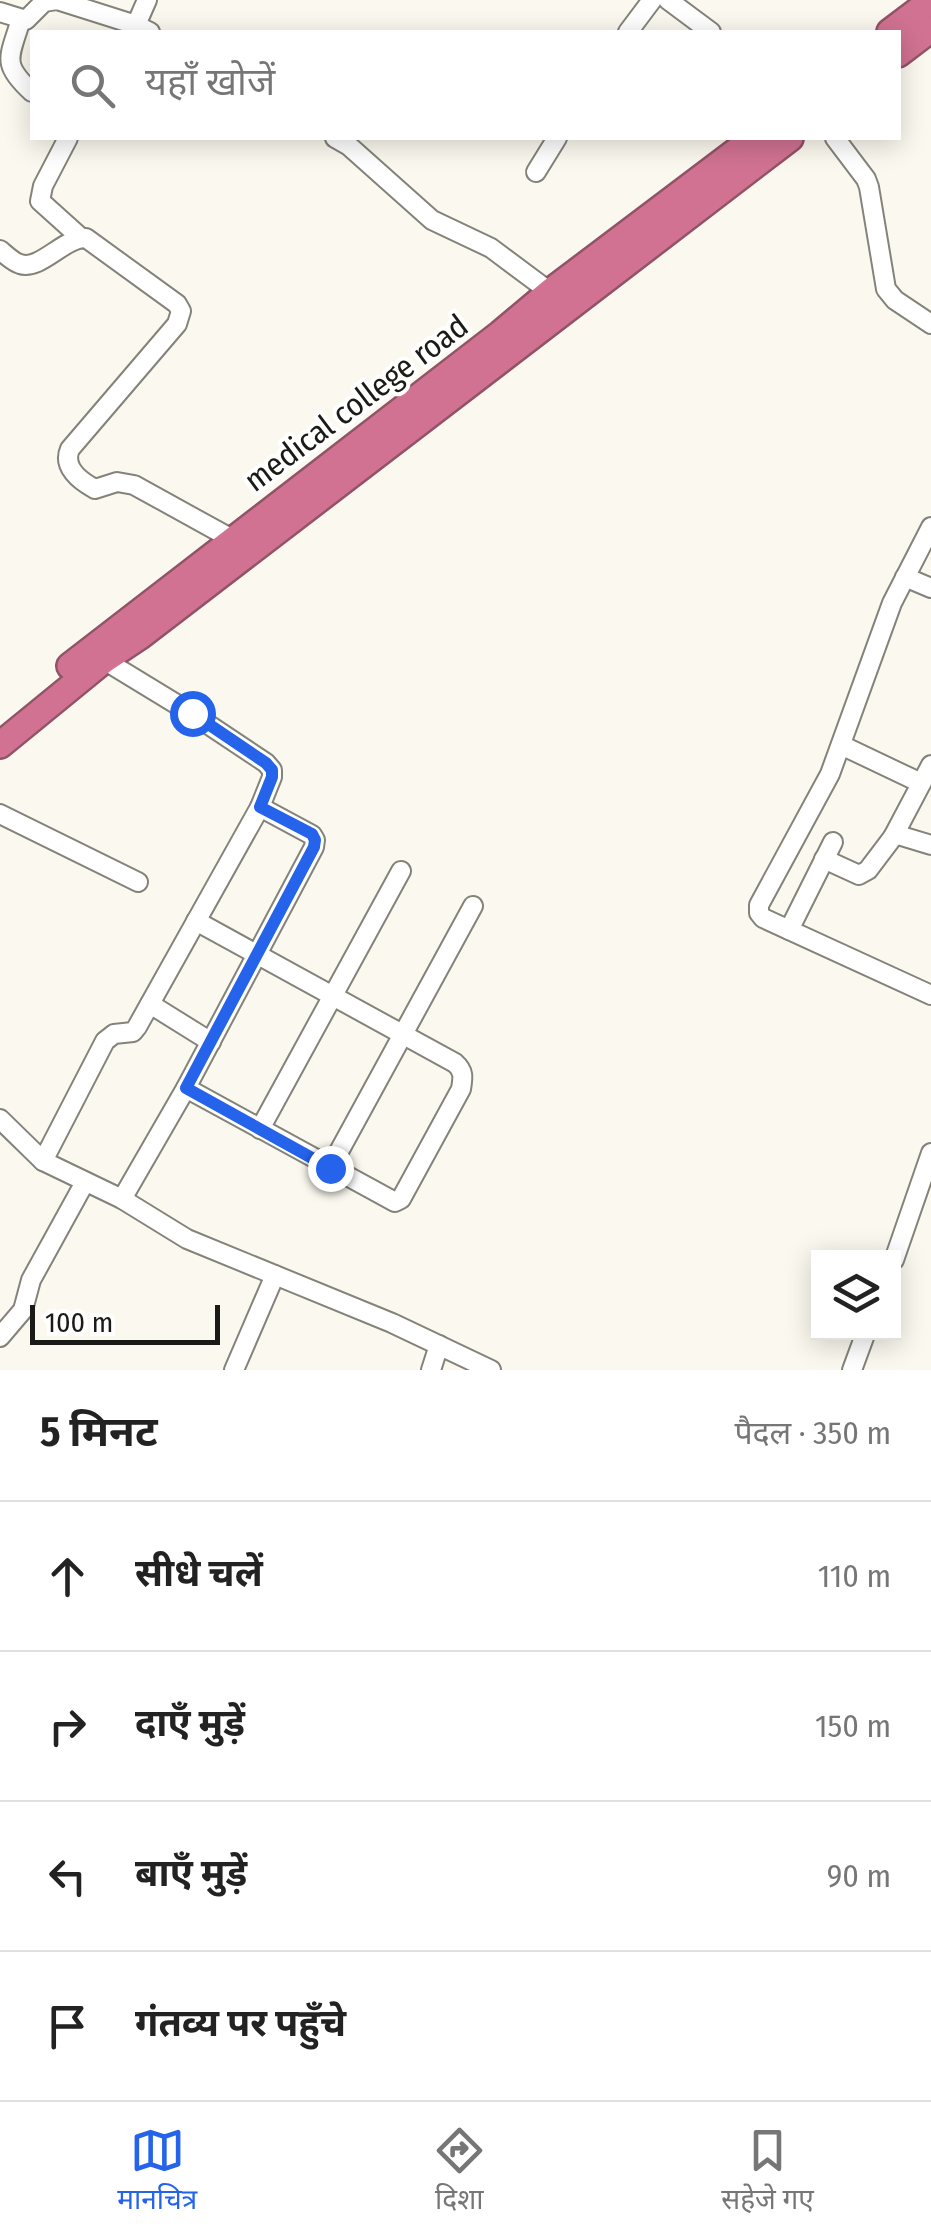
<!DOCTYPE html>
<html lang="hi">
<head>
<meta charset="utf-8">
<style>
	:root { --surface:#fff; --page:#f2f2f2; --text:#222; --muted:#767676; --line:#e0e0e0; --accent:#2563eb }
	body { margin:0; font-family:"Fira Sans Condensed","Noto Sans Devanagari",sans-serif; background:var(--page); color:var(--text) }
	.controls { position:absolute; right:30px; bottom:30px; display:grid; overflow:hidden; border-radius:0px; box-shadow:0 5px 25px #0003 }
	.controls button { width:90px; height:90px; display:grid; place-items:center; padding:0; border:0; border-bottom:2px solid var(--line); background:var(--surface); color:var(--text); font:50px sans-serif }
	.scale { position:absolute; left:30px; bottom:25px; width:190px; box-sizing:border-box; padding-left:10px; border:5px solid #1a1a16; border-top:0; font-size:28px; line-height:35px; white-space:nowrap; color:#1a1a16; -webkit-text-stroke:8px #fff; paint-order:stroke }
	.stop { position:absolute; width:30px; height:30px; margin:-22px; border:8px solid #2563eb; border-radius:50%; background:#fff }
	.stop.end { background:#2563eb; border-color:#fff; box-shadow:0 2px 10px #0008 }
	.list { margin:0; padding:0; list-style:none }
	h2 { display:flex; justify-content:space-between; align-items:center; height:130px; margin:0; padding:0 40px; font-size:42px }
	h2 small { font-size:32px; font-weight:400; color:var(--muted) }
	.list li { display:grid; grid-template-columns:65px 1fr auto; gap:30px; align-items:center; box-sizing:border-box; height:150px; padding:0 40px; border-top:2px solid var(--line) }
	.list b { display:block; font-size:38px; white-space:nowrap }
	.list em { font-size:32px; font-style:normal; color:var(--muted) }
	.icon { flex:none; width:55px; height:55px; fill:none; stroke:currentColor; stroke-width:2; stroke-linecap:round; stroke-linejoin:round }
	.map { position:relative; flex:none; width:931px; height:1370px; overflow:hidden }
	.search { position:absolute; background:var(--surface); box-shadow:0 5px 25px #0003; left:30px; right:30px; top:30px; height:110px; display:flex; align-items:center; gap:25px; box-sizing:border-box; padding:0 35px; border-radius:0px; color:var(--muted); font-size:38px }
	.sheet { height:730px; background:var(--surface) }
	nav { display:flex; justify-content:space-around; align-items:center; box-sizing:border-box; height:140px; border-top:2px solid var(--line); background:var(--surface); font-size:28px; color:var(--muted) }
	nav a { display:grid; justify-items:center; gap:5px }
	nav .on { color:var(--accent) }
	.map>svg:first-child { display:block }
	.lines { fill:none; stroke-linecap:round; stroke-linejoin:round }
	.minor-casing { stroke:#84837a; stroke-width:22 }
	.highway-casing { stroke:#915367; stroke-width:30 }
	.minor { stroke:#fff; stroke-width:18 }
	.highway { stroke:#d17292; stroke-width:25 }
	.route { stroke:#2563eb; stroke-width:12 }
	.labels { text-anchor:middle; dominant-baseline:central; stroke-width:8; stroke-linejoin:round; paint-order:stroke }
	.street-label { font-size:32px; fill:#1a1a16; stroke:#fff }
</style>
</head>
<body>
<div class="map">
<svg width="931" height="1370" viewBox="0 0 931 1370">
	<rect width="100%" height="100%" fill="#fbf9ef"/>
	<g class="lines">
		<g class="minor-casing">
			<g id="minor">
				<polyline points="668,0 711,32"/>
				<polyline points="0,12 26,20 44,2 57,0 136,25 150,32"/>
				<path d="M21,19C10,57 0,63 32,92"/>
				<polyline points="136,25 147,0"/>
				<polyline points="628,32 652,0"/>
				<polyline points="68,138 43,186 40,201 80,237"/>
				<polyline points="335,138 349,146 432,220 491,248 550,292"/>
				<polyline points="835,138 866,179 869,187 886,289 895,300 931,324"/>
				<polyline points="536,172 557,138"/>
				<path d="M0,250C6,255 13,262 20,264C40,271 63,238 86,238L177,304L181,311L177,324L70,449C62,467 80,481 95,489L117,482L134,485L232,539"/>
				<polyline points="931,527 892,603 830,774 759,905 759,913 763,918 931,995"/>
				<polyline points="905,577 931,588"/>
				<polyline points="841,745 921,783"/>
				<polyline points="0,814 138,882"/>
				<polyline points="893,837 931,765"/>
				<polyline points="824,859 859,875 868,870 893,837 898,835 931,845"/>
				<polyline points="789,930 833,842"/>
				<polyline points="150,1004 211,1042"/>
				<path d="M186,1088L395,1202L401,1199L461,1089C463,1077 464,1071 455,1063L196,921"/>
				<polyline points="0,1119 43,1161 122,1199 187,1239 392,1323 491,1370"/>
				<polyline points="260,1129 401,871"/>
				<polyline points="43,1161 105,1041 114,1034 133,1032 137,1027 260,807 272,777 272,770 266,763 191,713 104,660"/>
				<polyline points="330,1168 473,906"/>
				<polyline points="122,1199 186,1088 314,847 315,840 312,835 260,807"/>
				<polyline points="894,1260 931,1153"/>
				<polyline points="0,1337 23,1310 31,1280 85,1182"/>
				<polyline points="234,1370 275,1275"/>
				<polyline points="431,1370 439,1345"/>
				<polyline points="852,1370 866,1332"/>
			</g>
		</g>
		<g class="highway-casing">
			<g id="highway">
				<polyline points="890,32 931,1"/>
				<polyline points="898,54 931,29"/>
				<polyline points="70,666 500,334 550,292 754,138"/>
				<polyline points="0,745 104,660 140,636 790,138"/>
			</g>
		</g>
		<use href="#minor" class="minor"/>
		<use href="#highway" class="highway"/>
	</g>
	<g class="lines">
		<polyline class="route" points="192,713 266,763 272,770 272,777 260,807 312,834 315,840 314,847 186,1088 330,1168"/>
	</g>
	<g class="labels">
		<g class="street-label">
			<text transform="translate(356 403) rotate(-37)">medical college road</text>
		</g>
	</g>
</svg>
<div class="controls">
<button><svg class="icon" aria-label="layers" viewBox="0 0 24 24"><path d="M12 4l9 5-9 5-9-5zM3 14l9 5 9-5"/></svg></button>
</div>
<div class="scale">100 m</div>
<div class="stop" style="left:192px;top:713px"></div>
<div class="stop end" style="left:330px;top:1168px"></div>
<div class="search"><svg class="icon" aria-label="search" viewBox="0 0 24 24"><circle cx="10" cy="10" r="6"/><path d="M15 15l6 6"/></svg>यहाँ खोजें</div>
</div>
<section class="sheet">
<h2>5 मिनट<small>पैदल · 350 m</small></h2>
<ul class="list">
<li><svg class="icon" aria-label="ahead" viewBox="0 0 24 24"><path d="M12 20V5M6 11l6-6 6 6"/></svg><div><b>सीधे चलें</b></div><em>110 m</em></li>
<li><svg class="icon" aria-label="right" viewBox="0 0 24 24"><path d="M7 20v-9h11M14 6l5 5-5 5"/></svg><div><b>दाएँ मुड़ें</b></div><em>150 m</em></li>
<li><svg class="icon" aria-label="left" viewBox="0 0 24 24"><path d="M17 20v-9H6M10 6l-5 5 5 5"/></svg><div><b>बाएँ मुड़ें</b></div><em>90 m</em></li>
<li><svg class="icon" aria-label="arrive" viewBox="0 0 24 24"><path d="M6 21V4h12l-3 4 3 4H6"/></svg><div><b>गंतव्य पर पहुँचे</b></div></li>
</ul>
</section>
<nav>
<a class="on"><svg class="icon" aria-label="map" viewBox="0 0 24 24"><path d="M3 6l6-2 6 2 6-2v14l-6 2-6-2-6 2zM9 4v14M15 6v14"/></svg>मानचित्र</a>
<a><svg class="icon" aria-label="directions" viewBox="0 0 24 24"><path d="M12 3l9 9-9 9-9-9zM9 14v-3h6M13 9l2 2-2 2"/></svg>दिशा</a>
<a><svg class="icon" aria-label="saved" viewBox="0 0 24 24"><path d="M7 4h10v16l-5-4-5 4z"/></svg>सहेजे गए</a>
</nav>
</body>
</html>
